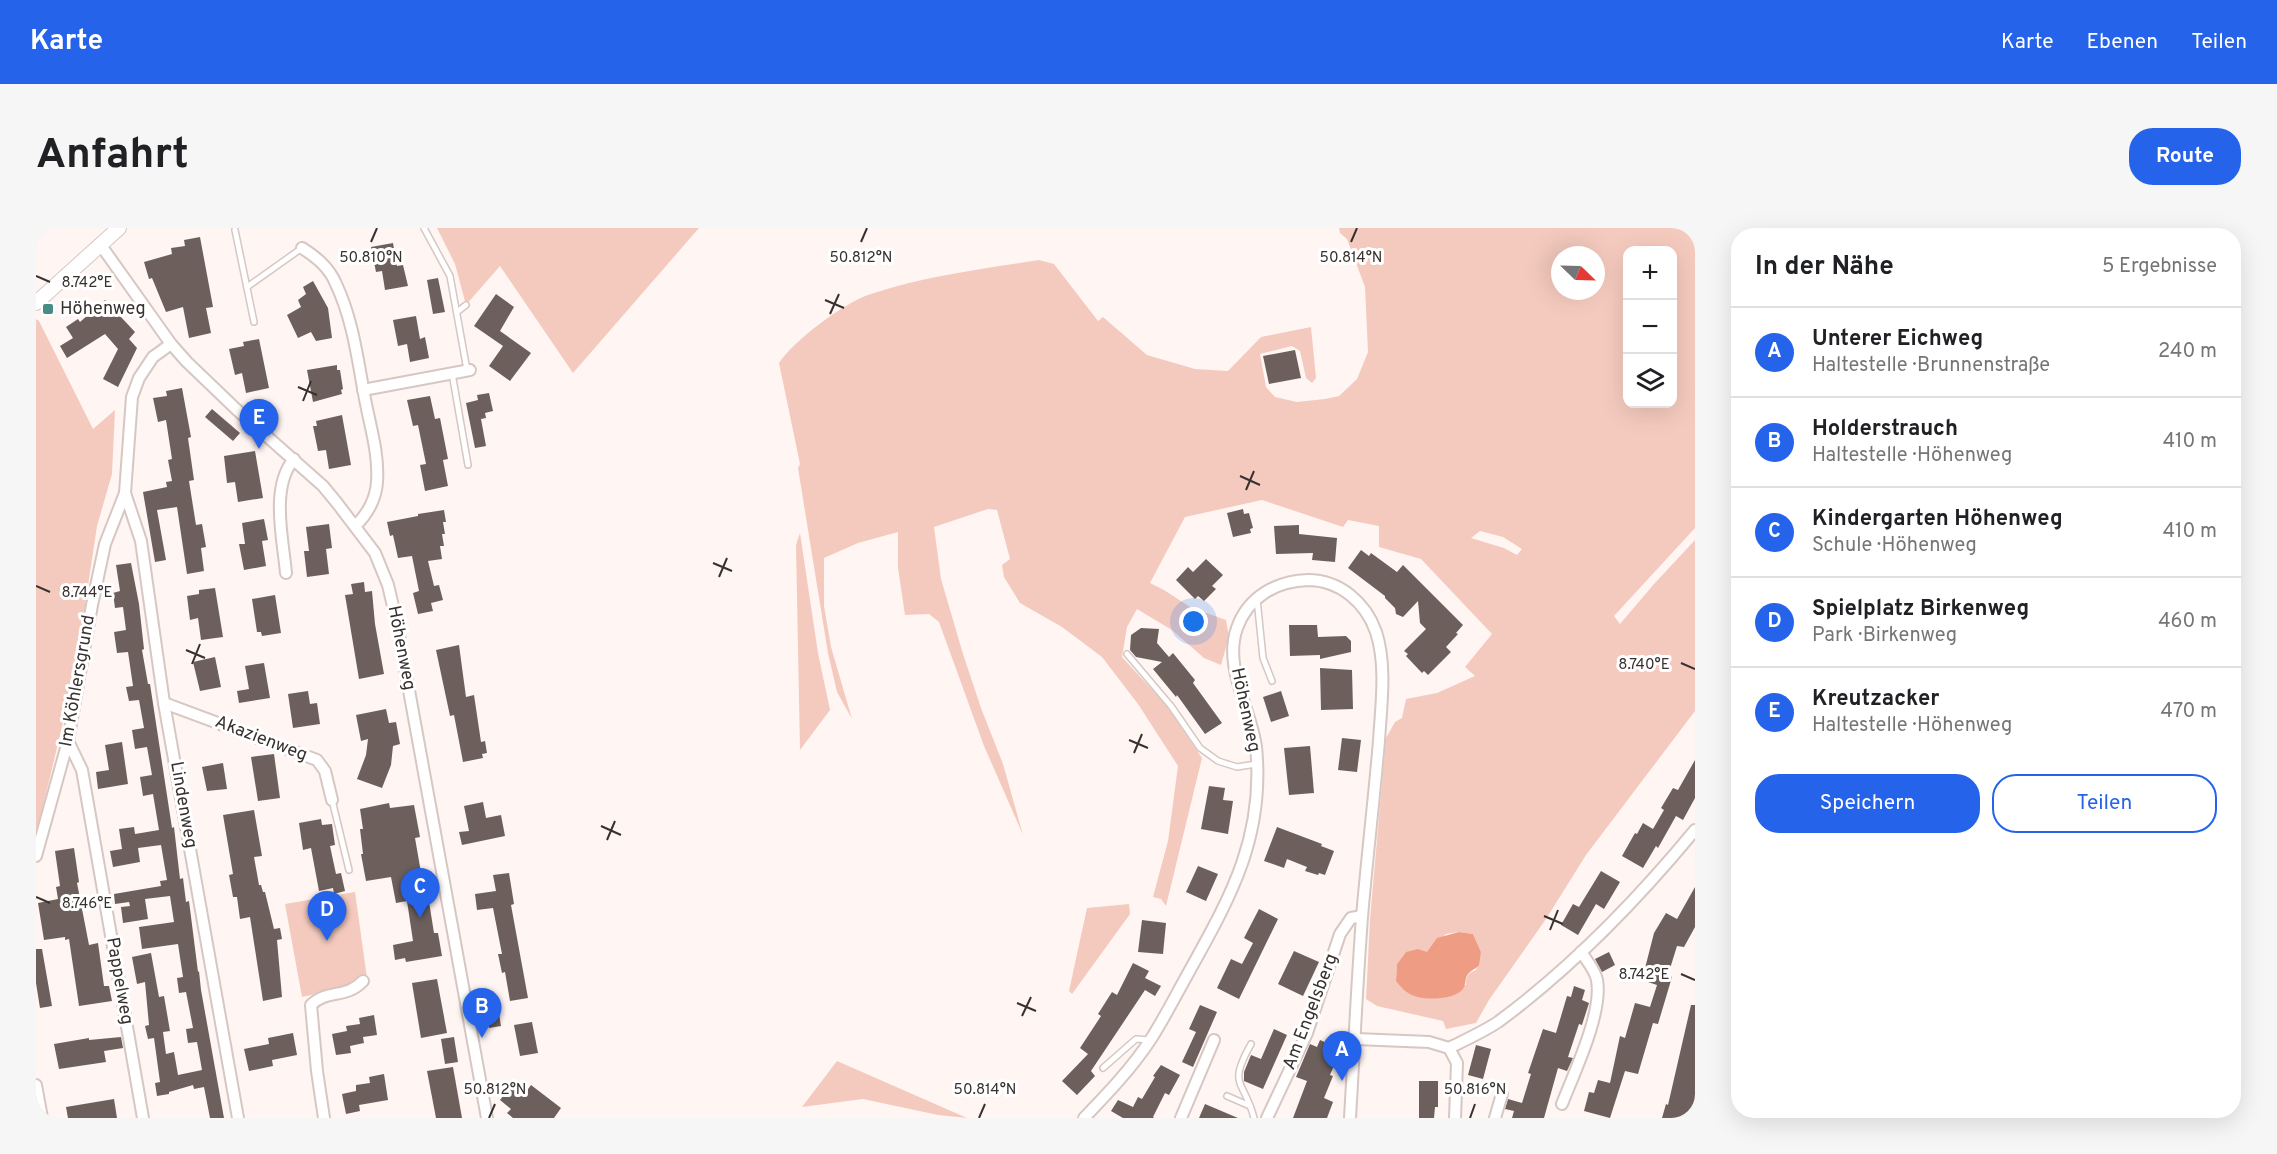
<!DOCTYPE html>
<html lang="de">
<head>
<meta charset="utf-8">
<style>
	:root { --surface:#fff; --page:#f6f6f6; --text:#202124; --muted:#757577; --line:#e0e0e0; --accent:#2563eb }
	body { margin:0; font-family:Overpass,sans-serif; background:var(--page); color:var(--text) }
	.controls { position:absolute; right:18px; top:18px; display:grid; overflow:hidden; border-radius:12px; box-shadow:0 6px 24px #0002 }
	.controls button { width:54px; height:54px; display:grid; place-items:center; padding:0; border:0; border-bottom:2px solid var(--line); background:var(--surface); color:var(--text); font:30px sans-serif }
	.compass { position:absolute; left:1515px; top:18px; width:54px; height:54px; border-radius:50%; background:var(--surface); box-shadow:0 6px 24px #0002; rotate:113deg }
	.you { position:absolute; left:1158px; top:394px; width:21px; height:21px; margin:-15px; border:4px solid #fff; border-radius:50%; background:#1a73e8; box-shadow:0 0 0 9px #1a73e833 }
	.badge { display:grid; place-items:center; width:39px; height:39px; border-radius:50%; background:var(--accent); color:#fff; font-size:20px; font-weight:700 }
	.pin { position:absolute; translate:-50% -50px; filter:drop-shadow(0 2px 3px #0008) }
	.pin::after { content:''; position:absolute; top:32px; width:21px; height:18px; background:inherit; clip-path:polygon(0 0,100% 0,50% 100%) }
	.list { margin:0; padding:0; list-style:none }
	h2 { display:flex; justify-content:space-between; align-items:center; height:78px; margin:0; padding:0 24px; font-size:26px }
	h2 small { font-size:20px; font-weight:400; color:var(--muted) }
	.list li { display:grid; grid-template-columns:39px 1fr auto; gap:18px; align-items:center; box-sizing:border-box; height:90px; padding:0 24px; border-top:2px solid var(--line) }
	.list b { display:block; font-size:22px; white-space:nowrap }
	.list p { margin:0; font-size:20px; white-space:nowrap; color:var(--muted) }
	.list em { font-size:20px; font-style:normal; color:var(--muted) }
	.actions { display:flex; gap:12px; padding:18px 24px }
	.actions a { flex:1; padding:14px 0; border:2px solid var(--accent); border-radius:24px; text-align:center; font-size:21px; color:var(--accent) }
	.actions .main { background:var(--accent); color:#fff }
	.icon { flex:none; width:33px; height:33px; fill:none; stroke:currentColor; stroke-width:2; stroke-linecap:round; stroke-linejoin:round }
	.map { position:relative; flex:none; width:1659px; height:890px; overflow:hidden; border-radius:24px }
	header { display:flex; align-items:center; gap:36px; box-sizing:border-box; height:84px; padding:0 30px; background:var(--accent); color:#fff }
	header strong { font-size:28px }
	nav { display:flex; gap:33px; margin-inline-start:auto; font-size:21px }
	.intro { display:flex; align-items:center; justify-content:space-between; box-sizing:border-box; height:144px; padding:0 36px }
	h1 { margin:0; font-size:42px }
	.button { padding:15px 27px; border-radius:24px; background:var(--accent); color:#fff; font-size:21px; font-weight:700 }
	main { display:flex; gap:36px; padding:0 36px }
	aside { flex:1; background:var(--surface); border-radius:24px; box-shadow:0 6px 24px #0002 }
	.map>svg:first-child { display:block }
	.green { fill:#f5cabe; fill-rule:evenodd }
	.water { fill:#ef9c85 }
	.building { fill:#6d605c }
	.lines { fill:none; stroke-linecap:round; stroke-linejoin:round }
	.service-casing { stroke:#d6c7c3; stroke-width:8 }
	.minor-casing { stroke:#d6c7c3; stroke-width:14 }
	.tertiary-casing { stroke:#d6c7c3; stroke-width:16 }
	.service { stroke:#fff; stroke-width:5 }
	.minor { stroke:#fff; stroke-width:10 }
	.tertiary { stroke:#fff; stroke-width:14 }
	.ticks { fill:none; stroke:#37312f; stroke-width:2 }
	.poi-dot { fill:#478d85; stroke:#fff; stroke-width:2 }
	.labels { text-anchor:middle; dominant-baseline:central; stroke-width:6; stroke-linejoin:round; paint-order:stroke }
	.poi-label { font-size:18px; fill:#37312f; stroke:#fff; text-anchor:start }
	.street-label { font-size:18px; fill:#37312f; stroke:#fff }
	.ticks-label { font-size:15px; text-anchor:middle; fill:#37312f; stroke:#fff; stroke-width:6; stroke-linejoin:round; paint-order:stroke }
</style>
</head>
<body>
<header>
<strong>Karte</strong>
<nav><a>Karte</a><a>Ebenen</a><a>Teilen</a></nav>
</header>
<div class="intro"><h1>Anfahrt</h1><a class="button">Route</a></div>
<main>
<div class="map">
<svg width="1659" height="890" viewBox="0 0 1659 890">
	<rect width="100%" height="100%" fill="#fff5f3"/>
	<g class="green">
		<polygon points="401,0 663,0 537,145 464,38 430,77 419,36"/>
		<path d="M1303,0H1659V300L1578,388L1584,396L1618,356L1659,312V483L1550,627L1510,691L1453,772L1440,795L1410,801L1407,793L1341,778L1330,771L1334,691L1350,510L1359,494L1366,490L1370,471L1401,465L1439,448L1429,439L1456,406L1385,331L1343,319V298L1312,292L1307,299L1226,272L1149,289L1114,355L1128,362L1154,379L1190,392L1193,409L1185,437L1168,430L1136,402L1101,381L1091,399L1086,429L1131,478L1166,530L1130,678L1125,671L1117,669L1132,613L1142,538L1102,476L1066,429L1026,399L984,375L968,349L966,337L974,331L961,282L952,281L898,299L905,351L927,426L945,480L967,536L987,607L948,518L903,394L893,386L869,387L862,340V304L822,315L788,330V378L795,419L816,491L801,464L792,425L762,240L764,236L743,135C758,112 809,74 835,66C889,48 947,41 1003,32L1018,36L1062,93L1067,89L1111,127L1159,141L1192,143L1225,109L1275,99L1280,150L1276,155L1270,150L1264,123L1256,118L1224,126L1230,159L1239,169L1261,174L1289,171L1303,168L1321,151L1332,124L1329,59L1311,11L1304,5ZM1592,22H1636V176H1592ZM1524,27H1560V63H1524ZM1444,303L1467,309L1486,321L1481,327L1468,320L1435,310ZM1423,704L1437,706L1445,724L1440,742C1431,745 1430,749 1430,757L1360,753L1361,736L1370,724H1391L1410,706Z"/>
		<polygon points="0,91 3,93 57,201 79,182 76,246 61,298 39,444 0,608"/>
		<polygon points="764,305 782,425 794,482 764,522 760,317"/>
		<polygon points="319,664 331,750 315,758 266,769 249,676"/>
		<polygon points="1093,676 1094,686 1036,766 1033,763 1051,680"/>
		<polygon points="801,833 931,890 902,887 827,871 766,879"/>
	</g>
	<path class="water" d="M1423,704L1437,706L1445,724L1443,737C1440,741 1435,742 1432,746C1428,751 1431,758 1425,763C1415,772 1385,773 1374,766C1368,763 1364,758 1360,753L1361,736L1370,724L1382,721L1391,724L1401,710Z"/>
	<g class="building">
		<polygon points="164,9 177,79 170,80 175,105 153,110 147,79 130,84 116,50 113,51 108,34 136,26 135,20 149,18 148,12"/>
		<polygon points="357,15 361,38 367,37 372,58 349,62 346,43 340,44 335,19"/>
		<polygon points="402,50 409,84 397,86 391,52"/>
		<polygon points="277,53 292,80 296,110 280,113 275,104 262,110 251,87 265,79 262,72 270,66 267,59"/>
		<polygon points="460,66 478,79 464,103 495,125 474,153 453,138 467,118 438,98"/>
		<polygon points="69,72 99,104 93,111 101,120 82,159 67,151 82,121 69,106 31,130 24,118 37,110 30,99 42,91 44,94"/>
		<polygon points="380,88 384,111 389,109 393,130 374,134 371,116 362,118 357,92"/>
		<polygon points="223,111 233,160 210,165 206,145 199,147 193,121 208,118 207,114"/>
		<polygon points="1259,122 1265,150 1233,156 1227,128"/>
		<polygon points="301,137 301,142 304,142 307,161 305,162 306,166 277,174 271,142"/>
		<polygon points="146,160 155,209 152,210 158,252 153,253 160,297 166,296 170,319 165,320 168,343 151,346 141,279 121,282 130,332 119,334 107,264 131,259 130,254 136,253 132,232 136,231 130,192 122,194 117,170 131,168 130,163"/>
		<polygon points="453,165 457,183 449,185 450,190 445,191 450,218 439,220 430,175 442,172 441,167"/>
		<polygon points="394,168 399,191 404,190 412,231 407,232 412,258 389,263 384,237 390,236 382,197 377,198 371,172"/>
		<polygon points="176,181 204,205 197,213 169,189"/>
		<polygon points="306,187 315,237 293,241 290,222 282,223 277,198 281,198 280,193"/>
		<polygon points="219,223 227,270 202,274 199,254 191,255 188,228"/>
		<polygon points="1207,281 1208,286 1213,285 1217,300 1214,301 1215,305 1197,309 1191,285"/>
		<polygon points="408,282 410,294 407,294 409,306 406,306 408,318 404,318 406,331 392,333 398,358 403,357 407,372 395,375 397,383 382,386 377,365 383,363 376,328 362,330 357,307 354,308 351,294 382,288 382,286"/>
		<polygon points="228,291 232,312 226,313 230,338 208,342 203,316 209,316 206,295"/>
		<polygon points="293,296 296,320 290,321 293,346 271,349 268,323 273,323 270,299"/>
		<polygon points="1263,297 1263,306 1301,310 1299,334 1276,332 1277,325 1240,326 1238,298"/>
		<polygon points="1325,322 1333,328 1335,325 1361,344 1367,337 1427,397 1420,405 1422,406 1410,419 1415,424 1392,447 1388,443 1386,445 1370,428 1372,426 1368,423 1390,401 1384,395 1382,373 1367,389 1360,386 1359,380 1349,370 1349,368 1312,340"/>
		<polygon points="1170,331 1187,347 1176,358 1180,361 1168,373 1162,368 1159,371 1140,352 1152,339 1157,344"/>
		<polygon points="95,335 103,376 108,421 106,422 112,456 114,456 136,600 138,599 144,651 147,650 150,674 153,673 162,744 163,743 165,762 188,890 174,890 168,859 158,861 157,857 133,864 133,866 121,868 119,855 124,854 118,810 112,811 109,798 113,797 109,754 101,756 96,729 115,725 123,769 128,768 134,803 127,804 130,826 138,824 142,847 166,842 161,814 152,815 150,801 157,800 150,764 143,765 141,750 147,749 142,716 106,721 103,699 138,694 134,668 109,671 112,691 87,695 85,679 94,678 93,674 79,676 78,666 125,658 124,653 131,652 125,617 102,620 104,634 77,639 74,623 86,621 83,601 98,599 99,606 123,602 117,566 107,568 104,549 116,547 111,519 99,521 96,502 108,500 103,472 93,473 90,459 97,458 92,424 81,425 78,404 90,402 87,379 79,380 77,365 84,363 80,337"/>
		<polygon points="328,354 329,364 336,363 339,396 348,446 323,451 309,367 317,366 315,356"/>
		<polygon points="179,360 187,409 165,412 162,390 154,392 151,368 163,366 163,362"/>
		<polygon points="239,367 245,405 226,408 225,404 221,404 216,371"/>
		<polygon points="1253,397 1281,397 1282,409 1310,408 1315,413 1315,424 1284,431 1284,427 1254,428"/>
		<polygon points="1105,400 1123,401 1121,415 1133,429 1137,425 1159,452 1157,455 1186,495 1169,506 1141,467 1140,469 1117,441 1126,434 1100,429 1094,422 1095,407"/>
		<polygon points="423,417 430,469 438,467 445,514 449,513 451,525 446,526 447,530 427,534 418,487 414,488 400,422"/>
		<polygon points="179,429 185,459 164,463 157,434"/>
		<polygon points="228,435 234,470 203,475 201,463 213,461 209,438"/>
		<polygon points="1284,440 1316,442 1317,481 1285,482"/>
		<polygon points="272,463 274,476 281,475 284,496 257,500 252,466"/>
		<polygon points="1245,463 1253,488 1235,494 1227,469"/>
		<polygon points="350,481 353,495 360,494 364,516 357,518 355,537 346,560 321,551 330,527 332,511 325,513 320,487"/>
		<polygon points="1306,510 1325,512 1321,544 1302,542"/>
		<polygon points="86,514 92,556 62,561 60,544 73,542 69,517"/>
		<polygon points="1274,518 1278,565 1253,567 1248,520"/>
		<polygon points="238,526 244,570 222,573 215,529"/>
		<polygon points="1659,532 1659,570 1647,592 1640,588 1622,620 1620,618 1607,640 1586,628 1599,605 1601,606 1607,595 1617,601 1628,582 1625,580 1637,560 1642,562"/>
		<polygon points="187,535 191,561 171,563 166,539"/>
		<polygon points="1173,558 1189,560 1187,572 1197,573 1192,606 1165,601"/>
		<polygon points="447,574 450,590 465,587 469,608 426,617 423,604 433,603 428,578"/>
		<polygon points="353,575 354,580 378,577 384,609 379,610 387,656 390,655 398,705 402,705 406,728 370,734 369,730 359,732 357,717 377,713 371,673 360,675 355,649 330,653 325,626 327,626 324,601 327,601 324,581"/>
		<polygon points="218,582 226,628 218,629 223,657 225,657 227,664 229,664 238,701 244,700 246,711 241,712 246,769 227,773 214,689 204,691 201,669 197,669 193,647 197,646 187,587"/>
		<polygon points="285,591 286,597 296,596 299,617 294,618 300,646 305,645 309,663 298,666 297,660 283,663 275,620 267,622 263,595"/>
		<polygon points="1241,599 1286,616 1285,618 1298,623 1289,647 1283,645 1282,647 1269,643 1271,639 1251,631 1248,640 1228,633"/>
		<polygon points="38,620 43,654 41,655 53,717 62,715 68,758 73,758 76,773 43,778 33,711 29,712 29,709 8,712 2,675 22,671 20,659 24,658 19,623"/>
		<polygon points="1162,638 1182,646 1170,673 1150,664"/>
		<polygon points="1565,643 1584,654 1568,681 1560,676 1542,707 1525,697 1537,676 1543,679"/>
		<polygon points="473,645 478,676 475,677 492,770 474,773 469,744 466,745 462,726 466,726 457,680 441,682 439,666 460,663 457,647"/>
		<polygon points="1659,659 1659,699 1648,719 1641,718 1632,747 1636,749 1622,796 1617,795 1602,846 1589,843 1574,890 1548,883 1553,864 1558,865 1562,852 1574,855 1584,808 1589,810 1599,775 1614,779 1621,757 1606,752 1618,705 1630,685 1641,691"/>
		<polygon points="1223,681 1242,691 1203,771 1181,760 1195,731 1206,736 1217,715 1208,710"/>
		<polygon points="1106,692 1130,695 1127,726 1102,724"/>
		<polygon points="0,721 6,721 16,778 4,780 0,755"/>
		<polygon points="1258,723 1283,734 1267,768 1242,756"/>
		<polygon points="1573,724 1579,737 1566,744 1559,731"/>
		<polygon points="1097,735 1113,743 1109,750 1125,758 1119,768 1109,762 1055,843 1059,848 1041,867 1026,853 1052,826 1044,820 1065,788 1062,786 1076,764 1081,767"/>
		<polygon points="401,751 411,805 385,810 376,755"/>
		<polygon points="1538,758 1549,762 1546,772 1553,775 1546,797 1543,796 1532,829 1537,830 1531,843 1522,840 1508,890 1476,890 1478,883 1469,881 1472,871 1486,875 1495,846 1492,845 1507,801 1520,805 1531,768 1535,769"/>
		<polygon points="1164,777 1181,784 1157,839 1146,834 1160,804 1153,801"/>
		<polygon points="1655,777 1659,777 1659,875 1654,890 1626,890 1630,876 1632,877"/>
		<polygon points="462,779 465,798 453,800 450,781"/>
		<polygon points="338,787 341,807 327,809 328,815 314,818 315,825 300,827 296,806 311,803 310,798 324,796 323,790"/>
		<polygon points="496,794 502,825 484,828 478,797"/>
		<polygon points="1238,801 1251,807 1227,861 1208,853 1208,844 1215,827 1225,831"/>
		<polygon points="257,805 261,827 236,832 237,838 213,843 208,821 233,816 232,810"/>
		<polygon points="85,809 87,820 68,823 70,834 23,841 18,816 53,810 53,812"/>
		<polygon points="418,809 422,834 409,836 405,811"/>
		<polygon points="1284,812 1298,818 1297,821 1304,823 1294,847 1297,848 1288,870 1297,874 1291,890 1257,890 1271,853 1260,849 1274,816 1281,819"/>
		<polygon points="1440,817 1455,821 1447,851 1432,847"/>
		<polygon points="1125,837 1144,847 1133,867 1129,865 1117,889 1118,890 1087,890 1075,883 1082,872 1097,879 1102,869 1106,871 1119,849 1117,848"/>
		<polygon points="417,839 426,890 400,890 391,843"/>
		<polygon points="348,846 352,872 323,877 324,883 310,886 306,866 320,863 320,857 334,855 333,849"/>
		<polygon points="1383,853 1402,853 1402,879 1399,879 1398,890 1383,890"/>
		<polygon points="477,855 490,864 495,857 525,880 518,890 477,890 471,885 475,881 464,872"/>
		<polygon points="78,871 81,890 32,890 30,879"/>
		<polygon points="1169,876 1202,890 1163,890"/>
	</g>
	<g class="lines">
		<g class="service-casing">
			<g id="service">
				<polyline points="388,0 414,48 431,142"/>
				<polyline points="199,2 218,94"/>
				<polyline points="211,59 266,20"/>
				<polyline points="421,84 430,77"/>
				<polyline points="416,145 432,237"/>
				<polyline points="1221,371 1227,430 1236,453"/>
				<polyline points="1091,426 1135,478 1164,520 1182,533 1201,539 1220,536"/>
				<polyline points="296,572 313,642"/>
				<path d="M1215,816C1191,859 1208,851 1218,890"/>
				<polyline points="1067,840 1100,811 1114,812"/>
				<polyline points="1191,868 1214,878"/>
			</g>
		</g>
		<g class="minor-casing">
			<g id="minor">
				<polyline points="64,16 135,116 151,134 200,181 287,258 301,275 339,325 352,357 360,391 451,890"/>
				<path d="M266,20C280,29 293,39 300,56C318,94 322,136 330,176C335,201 343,228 341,254C340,271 331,287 319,298"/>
				<polyline points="327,162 434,142"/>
				<polyline points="89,265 105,313 128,475 202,890"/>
				<path d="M250,345C247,311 234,259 258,231"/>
				<polyline points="128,475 281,532 289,543 296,572"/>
				<polyline points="32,513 46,542 107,890"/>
				<polyline points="0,628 32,513 56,377 69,316 89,265 96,169 103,150 117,129 135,116"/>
				<polyline points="1320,811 1393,814 1413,820 1421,835 1419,890"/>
				<path d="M1413,820C1429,812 1447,804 1462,794C1534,741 1602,671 1659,602"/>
				<polyline points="0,857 6,890"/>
				<path d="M1526,876C1538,845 1567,785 1561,752C1559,742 1551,733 1545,724"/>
				<path d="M288,890L281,843L275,777C291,761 310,771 327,753"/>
				<path d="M1048,890C1072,865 1096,840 1115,811C1129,789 1141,765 1154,742C1195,668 1229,608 1220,519C1215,481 1187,439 1201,400C1212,369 1240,353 1272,352C1304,352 1330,375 1340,404C1351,437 1345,479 1343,513C1338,572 1331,630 1326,689C1321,756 1318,823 1314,890"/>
				<polyline points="1145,890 1178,812"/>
				<polyline points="1231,890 1271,805 1304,706 1315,690 1326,688"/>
				<polyline points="1459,890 1466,866"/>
			</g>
		</g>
		<g class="tertiary-casing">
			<polyline id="tertiary" points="0,75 83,0"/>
		</g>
		<use href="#service" class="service"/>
		<use href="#minor" class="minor"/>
		<use href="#tertiary" class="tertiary"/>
	</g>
	<path class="ticks" d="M335,14L341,0M825,14L831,0M1315,14L1321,0M0,48L14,54M789,72L808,80M794,86L803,66M262,159L281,167M267,173L275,153M1204,248L1224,257M1210,262L1218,243M677,335L696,343M683,349L691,330M0,358L14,364M150,422L169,430M1645,435L1659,441M156,436L164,416M1093,512L1112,520M1098,525L1106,506M565,598L585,607M571,612L579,593M0,669L14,675M1508,688L1527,696M1514,702L1522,682M1645,746L1659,752M981,775L1000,783M986,788L995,769M453,890L459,876M943,890L949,876M1434,890L1439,876"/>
	<rect class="poi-dot" x="6" y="75" width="12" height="12" rx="3"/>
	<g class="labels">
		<g class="poi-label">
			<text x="24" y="81">Höhenweg</text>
		</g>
		<g class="street-label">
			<text transform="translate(365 420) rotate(79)">Höhenweg</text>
			<text transform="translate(42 453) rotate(-80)">Im Köhlersgrund</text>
			<text transform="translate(1209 482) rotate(78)">Höhenweg</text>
			<text transform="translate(225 511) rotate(21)">Akazienweg</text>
			<text transform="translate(147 577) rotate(80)">Lindenweg</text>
			<text transform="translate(83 753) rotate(80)">Pappelweg</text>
			<text transform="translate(1275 784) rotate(-69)">Am Engelsberg</text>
		</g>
	</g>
	<g class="ticks-label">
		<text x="335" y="34">50.810°N</text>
		<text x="825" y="34">50.812°N</text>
		<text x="1315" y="34">50.814°N</text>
		<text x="51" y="59">8.742°E</text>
		<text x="51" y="369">8.744°E</text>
		<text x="1608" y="441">8.740°E</text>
		<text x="51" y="680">8.746°E</text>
		<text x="1608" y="751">8.742°E</text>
		<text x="459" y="866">50.812°N</text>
		<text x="949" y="866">50.814°N</text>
		<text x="1439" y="866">50.816°N</text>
	</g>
</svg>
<div class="controls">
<button>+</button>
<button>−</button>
<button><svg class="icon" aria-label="layers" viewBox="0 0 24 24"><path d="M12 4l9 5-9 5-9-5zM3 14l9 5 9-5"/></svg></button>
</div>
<svg class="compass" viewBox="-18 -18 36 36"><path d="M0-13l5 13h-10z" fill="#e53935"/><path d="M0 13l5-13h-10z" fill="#757577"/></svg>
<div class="you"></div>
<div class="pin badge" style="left:1306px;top:853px">A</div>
<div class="pin badge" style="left:446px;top:810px">B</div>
<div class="pin badge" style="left:384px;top:690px">C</div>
<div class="pin badge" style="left:291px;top:713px">D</div>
<div class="pin badge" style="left:223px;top:221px">E</div>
</div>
<aside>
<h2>In der Nähe<small>5 Ergebnisse</small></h2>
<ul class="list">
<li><span class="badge">A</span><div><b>Unterer Eichweg</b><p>Haltestelle · Brunnenstraße</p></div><em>240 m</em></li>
<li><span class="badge">B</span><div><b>Holderstrauch</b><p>Haltestelle · Höhenweg</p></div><em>410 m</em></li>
<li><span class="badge">C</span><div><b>Kindergarten Höhenweg</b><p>Schule · Höhenweg</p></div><em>410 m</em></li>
<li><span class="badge">D</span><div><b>Spielplatz Birkenweg</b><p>Park · Birkenweg</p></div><em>460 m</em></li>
<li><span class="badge">E</span><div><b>Kreutzacker</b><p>Haltestelle · Höhenweg</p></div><em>470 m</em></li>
</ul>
<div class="actions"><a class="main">Speichern</a><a>Teilen</a></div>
</aside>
</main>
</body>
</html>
